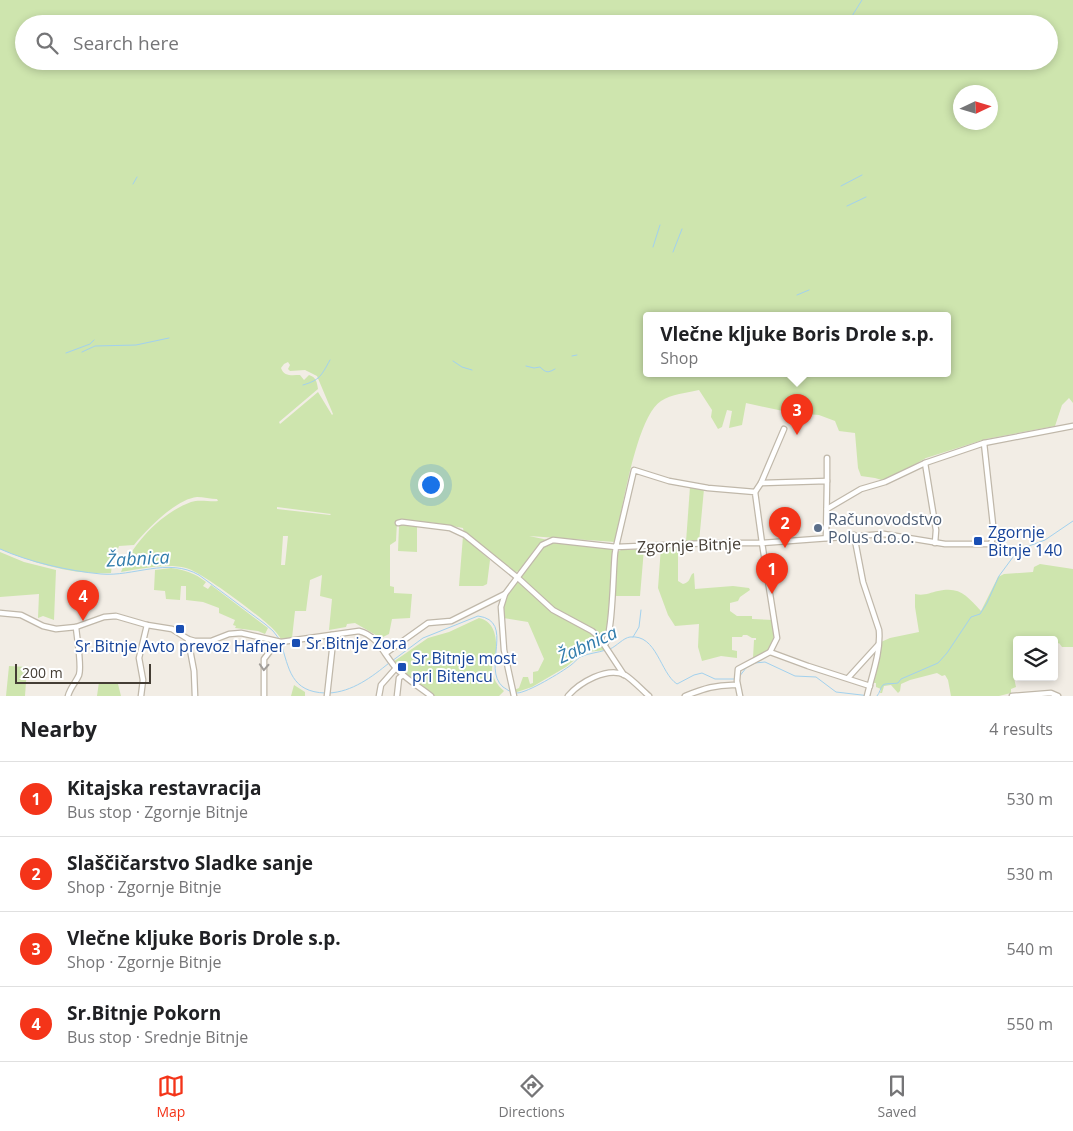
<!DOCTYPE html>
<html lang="en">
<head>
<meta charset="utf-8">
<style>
	:root { --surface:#fff; --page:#f6f6f6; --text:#202124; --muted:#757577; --line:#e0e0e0; --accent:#f43419 }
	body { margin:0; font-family:"Open Sans",sans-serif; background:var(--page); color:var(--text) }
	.controls { position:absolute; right:15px; bottom:15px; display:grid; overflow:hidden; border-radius:5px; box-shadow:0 2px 8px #0003 }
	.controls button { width:45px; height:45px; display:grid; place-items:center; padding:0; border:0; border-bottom:1px solid var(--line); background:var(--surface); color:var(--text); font:25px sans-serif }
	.compass { position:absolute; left:953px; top:85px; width:45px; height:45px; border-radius:50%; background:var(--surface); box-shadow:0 2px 8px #0003; rotate:86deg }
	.scale { position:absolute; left:15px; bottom:12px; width:136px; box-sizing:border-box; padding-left:5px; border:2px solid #443d34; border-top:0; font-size:14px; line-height:18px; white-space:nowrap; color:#443d34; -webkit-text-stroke:4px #fff; paint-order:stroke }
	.you { position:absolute; left:430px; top:484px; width:18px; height:18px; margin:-12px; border:4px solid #fff; border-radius:50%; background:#1a73e8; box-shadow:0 0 0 8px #1a73e833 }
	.badge { display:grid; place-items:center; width:32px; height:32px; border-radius:50%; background:var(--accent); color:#fff; font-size:16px; font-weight:700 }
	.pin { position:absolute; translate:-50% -41px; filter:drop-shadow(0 1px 2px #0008) }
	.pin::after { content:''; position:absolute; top:26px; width:18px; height:15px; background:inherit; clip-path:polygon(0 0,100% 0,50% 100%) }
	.popup { position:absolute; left:643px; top:312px; width:308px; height:65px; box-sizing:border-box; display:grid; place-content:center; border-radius:5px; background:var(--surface); filter:drop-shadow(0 1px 4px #0005); font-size:16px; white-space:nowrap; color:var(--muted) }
	.popup b { font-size:19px; color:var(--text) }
	.popup::after { content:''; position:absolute; left:50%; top:100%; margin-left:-10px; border:10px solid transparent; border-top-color:var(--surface) }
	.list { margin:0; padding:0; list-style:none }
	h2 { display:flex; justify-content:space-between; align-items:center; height:65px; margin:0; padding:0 20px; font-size:21px }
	h2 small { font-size:16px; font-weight:400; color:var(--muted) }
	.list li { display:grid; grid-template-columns:32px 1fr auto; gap:15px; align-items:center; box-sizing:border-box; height:75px; padding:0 20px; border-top:1px solid var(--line) }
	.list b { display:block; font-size:19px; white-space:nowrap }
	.list p { margin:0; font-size:16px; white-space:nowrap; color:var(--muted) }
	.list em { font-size:16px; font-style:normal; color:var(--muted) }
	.icon { flex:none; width:28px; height:28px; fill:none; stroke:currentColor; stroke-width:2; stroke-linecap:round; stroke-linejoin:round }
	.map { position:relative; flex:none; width:1073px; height:696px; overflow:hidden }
	.search { position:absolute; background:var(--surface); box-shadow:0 2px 8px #0003; left:15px; right:15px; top:15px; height:55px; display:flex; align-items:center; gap:12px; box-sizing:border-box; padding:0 18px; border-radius:28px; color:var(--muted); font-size:19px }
	.sheet { height:365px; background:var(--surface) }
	nav { display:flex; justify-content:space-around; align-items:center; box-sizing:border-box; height:70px; border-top:1px solid var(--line); background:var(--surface); font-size:14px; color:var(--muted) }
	nav a { display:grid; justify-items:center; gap:2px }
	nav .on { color:var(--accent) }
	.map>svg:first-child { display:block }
	.green { fill:#cee5ae; fill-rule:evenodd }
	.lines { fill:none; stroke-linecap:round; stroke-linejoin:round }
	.stream { stroke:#a2d1ee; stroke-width:1 }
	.street-casing { stroke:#c0b8aa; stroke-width:7 }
	.street { stroke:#fff; stroke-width:4.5 }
	.oneway { stroke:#a29e9a }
	.service-dot { fill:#5c6f8a; stroke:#fff; stroke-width:2 }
	.transit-dot { fill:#1a4fb4; stroke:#fff; stroke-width:2 }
	.labels { text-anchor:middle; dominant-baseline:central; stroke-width:4; stroke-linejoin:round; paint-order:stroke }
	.service-label { font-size:16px; fill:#4e5e75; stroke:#fff; text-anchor:start }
	.transit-label { font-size:16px; fill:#164399; stroke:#fff; text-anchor:start }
	.street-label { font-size:16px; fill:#443d34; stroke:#fff }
	.water-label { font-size:18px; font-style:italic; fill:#317cac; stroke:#fff }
</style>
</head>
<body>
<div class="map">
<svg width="1073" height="696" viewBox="0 0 1073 696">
	<rect width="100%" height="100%" fill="#f2ede5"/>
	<g class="green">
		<path d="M0,0H1073V403L1069,398L1062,405L1055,426L986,439L926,458L885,481L875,478L861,476L858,468L855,433L839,431L835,421L819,415L806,414L791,415L783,411L746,403L742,425L729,428L732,411L727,410L722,427L718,429L711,417L712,410L699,390C687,393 671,394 661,401C636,417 622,512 615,542L529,536L548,540L519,571L516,572L509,569L464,533L463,528L435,523L402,520L397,522L396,541L390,545V586L394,587V593L412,594L410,618L392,619L389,634L381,638L355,623L347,624L346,627L329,630L332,599L320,596L322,575L310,580L306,611H295L292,638L281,639C279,636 277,633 274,630C263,618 200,571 186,568C165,563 142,569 121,572C133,543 161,513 191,502C199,499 210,502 218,501L217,499C211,499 203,497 197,497C176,499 146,530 134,545L119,546L112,564L111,573C73,575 35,564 0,549ZM24,24H1049V61H24ZM960,92H990V122H960ZM647,316H947V374H647ZM288,362L290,365L288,369L290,371L305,370L317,376L333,414L332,415L318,392L280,424L279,422L318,389C317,382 316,377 309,375L304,380L300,375C292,375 284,377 281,368L284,364ZM277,507L331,514L330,515L277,509ZM283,536H288L285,565H281Z"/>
		<polygon points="690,487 704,489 699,542 686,542"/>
		<polygon points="402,523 417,526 417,552 398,551 399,526"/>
		<polygon points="463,536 490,560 487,584 483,586 459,586"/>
		<polygon points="554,541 614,547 606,639 604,640 592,629 552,608 519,577 542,546"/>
		<path d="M678,546V581L683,584C690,582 689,579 692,574L694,573L695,589L733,586L749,588L750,590L740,597L738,601L730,603V611L737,616H752V619L773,620C775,638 776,653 753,658L754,640H756V638H752L747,635H743L742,637H732V650L737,651V658L721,656L702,661L698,647L699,624L675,626L668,615L658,588L661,547Z"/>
		<polygon points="644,549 640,596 612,596 616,553 621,550"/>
		<polygon points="0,552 24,562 56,570 54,620 43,616 38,618 39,594 0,597"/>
		<path d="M1040,564L1073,569V647H1062L1059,643L1054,646V640H1017V677L1014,678L1016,687L1011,689V693L999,696H951L948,680L945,675L942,676L937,673L910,680L901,684L900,691L898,693L891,685L884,686L882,693H880L881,689L876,687V683H872L881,642L890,638L919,632L915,607V594C924,596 929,593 938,591C960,586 967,596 981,611L998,577L1004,574L1033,572L1034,567Z"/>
		<path d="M171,568C185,570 195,573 206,582L203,586L208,589L211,585L268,628L265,634L258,631L235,628L236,626L233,625L235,620L219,613V608L203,602L186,600V586H181L180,600L166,599L165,591L154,590L155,570Z"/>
		<path d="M518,581L552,611L582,627L598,638L600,645L606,650L587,652L578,657L566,667L532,687L514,693V690L519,688L523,677H528L530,684L533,683V672L538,671L544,659L528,622L503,618C502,600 506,594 518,581Z"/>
		<path d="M479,618C494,621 497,637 496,650C495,657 492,663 492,670C493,679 497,685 504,691L499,696H434L402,672L393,662L428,638L449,632Z"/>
		<polygon points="9,666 27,667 25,696 6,696"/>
		<polygon points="99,682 118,684 121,696 97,696"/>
		<polygon points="294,685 305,692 305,696 291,696"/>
	</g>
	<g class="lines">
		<g class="stream">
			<polyline points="852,24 852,16 862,0"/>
			<polyline points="133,184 137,177"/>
			<polyline points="841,186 862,175"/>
			<polyline points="847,206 866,197"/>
			<polyline points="653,247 660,225"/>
			<polyline points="673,252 682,229"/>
			<polyline points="797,295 809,290"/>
			<polyline points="82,352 95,346 136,345 169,338"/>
			<polyline points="66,353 90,344 94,340"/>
			<polyline points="572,356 577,355"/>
			<polyline points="453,361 462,367 472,370"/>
			<path d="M526,366L534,368L540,367C546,373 548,373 555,369"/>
			<path d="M303,385C320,380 321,376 330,360"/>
			<path d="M0,549C29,562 69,571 101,574C133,577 168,557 199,575L265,624L273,631L280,640"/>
			<polyline points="1021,549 1045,540 1073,521"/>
			<polyline points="633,637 639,627 641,610"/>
			<path d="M281,643C289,669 291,692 325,693"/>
			<path d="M610,649C617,646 623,638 630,637C657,634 660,673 677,684L694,675L702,673L715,679H735"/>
			<path d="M392,661L423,638L478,616C516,621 481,668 503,687C508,690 511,693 517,693C527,693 562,672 571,665C575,662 577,659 580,657C589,653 597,653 606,650"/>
			<polyline points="739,677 746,668 755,663 765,662 795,676 816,677 836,692 870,696"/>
			<path d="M329,693C352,692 372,677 389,663"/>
			<path d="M877,696C880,693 880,688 883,685C885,683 894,684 898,683L901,679L938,663L947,653L971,617L980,614L987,603L999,576L1016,553"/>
		</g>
		<g class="street-casing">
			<g id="street">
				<polyline points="925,463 936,530 935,543"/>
				<polyline points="827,481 827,458"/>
				<polyline points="761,483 827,481 826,538"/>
				<polyline points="755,492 761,483 784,429"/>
				<polyline points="827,509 861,489 885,482 925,463 984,443 1073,426"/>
				<polyline points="398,523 402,522 450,528 465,535 518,578 553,610 592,631 599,637 624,675"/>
				<path d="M854,535L863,582L879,630C881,652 872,675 867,696"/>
				<polyline points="991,544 1007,550 1023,551"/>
				<polyline points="505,594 501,607 504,650 514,696"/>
				<path d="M0,613L21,615L43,626L56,629L76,627L104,617L116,616L147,625L172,629L188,639L195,641H211L229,634L241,633L281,642L359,631C380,636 385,659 400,672C409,681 421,688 431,696"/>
				<polyline points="188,639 194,671 195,696"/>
				<polyline points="770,652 808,666 870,686"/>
				<path d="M386,653L428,623L451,621L505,594L542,545L553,540L616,547L712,543H762L755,492L708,488L669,481L634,470L616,547L615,553C613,569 613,634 605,644"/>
				<polyline points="848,678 878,645"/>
				<path d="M68,696C70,688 76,682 79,675C82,666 77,639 76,627"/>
				<polyline points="141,696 143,680 139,658 147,625"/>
				<polyline points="264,696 264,659 277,642"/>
				<polyline points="327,696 333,642 332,635"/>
				<polyline points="379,696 381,685 396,668"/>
				<polyline points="397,696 399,678 403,675"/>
				<path d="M568,696C579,683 607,666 625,675C633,680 642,690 649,696"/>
				<path d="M685,696C703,689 717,684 737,685"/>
				<polyline points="740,696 737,681 738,669 770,652 777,638 762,543 884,534 945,544 991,544 994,534 984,443"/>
				<polyline points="1012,696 1051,693 1058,696"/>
			</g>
		</g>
		<use href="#street" class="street"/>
	</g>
	<defs><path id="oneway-chevron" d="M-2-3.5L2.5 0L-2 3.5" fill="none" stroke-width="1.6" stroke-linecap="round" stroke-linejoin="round" transform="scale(1.25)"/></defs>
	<use class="oneway" href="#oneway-chevron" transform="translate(264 667) rotate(93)"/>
	<circle class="service-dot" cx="818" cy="528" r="5"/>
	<g class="transit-dot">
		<rect x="973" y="536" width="10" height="10" rx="2.5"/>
		<rect x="175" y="624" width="10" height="10" rx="2.5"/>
		<rect x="291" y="638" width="10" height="10" rx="2.5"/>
		<rect x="397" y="662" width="10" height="10" rx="2.5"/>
	</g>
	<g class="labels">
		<g class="service-label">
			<text x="828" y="519">Računovodstvo<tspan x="828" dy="18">Polus d.o.o.</tspan></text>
		</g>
		<g class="transit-label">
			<text x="988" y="532">Zgornje<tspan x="988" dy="18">Bitnje 140</tspan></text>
			<text x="306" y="643">Sr.Bitnje Zora</text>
			<text x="180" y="646" text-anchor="middle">Sr.Bitnje Avto prevoz Hafner</text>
			<text x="412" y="658">Sr.Bitnje most<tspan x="412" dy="18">pri Bitencu</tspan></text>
		</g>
		<g class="street-label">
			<text transform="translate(689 545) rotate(-2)">Zgornje Bitnje</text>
		</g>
		<g class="water-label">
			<text transform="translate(138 558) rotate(-3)">Žabnica</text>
			<text transform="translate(587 644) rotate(-25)">Žabnica</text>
		</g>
	</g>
</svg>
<div class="controls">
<button><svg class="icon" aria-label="layers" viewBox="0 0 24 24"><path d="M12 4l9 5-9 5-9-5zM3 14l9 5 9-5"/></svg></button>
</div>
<svg class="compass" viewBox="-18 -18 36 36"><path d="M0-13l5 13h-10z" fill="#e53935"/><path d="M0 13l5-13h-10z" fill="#757577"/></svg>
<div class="scale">200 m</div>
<div class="you"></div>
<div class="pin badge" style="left:772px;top:594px">1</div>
<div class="pin badge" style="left:785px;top:548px">2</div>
<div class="pin badge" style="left:797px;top:435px">3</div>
<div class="popup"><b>Vlečne kljuke Boris Drole s.p.</b>Shop</div>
<div class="pin badge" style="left:83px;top:621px">4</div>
<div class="search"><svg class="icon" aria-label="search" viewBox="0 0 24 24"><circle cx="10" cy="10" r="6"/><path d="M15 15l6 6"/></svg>Search here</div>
</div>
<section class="sheet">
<h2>Nearby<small>4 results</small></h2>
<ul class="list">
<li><span class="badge">1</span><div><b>Kitajska restavracija</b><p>Bus stop · Zgornje Bitnje</p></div><em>530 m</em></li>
<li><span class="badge">2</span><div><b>Slaščičarstvo Sladke sanje</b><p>Shop · Zgornje Bitnje</p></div><em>530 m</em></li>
<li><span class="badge">3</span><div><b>Vlečne kljuke Boris Drole s.p.</b><p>Shop · Zgornje Bitnje</p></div><em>540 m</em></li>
<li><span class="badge">4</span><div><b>Sr.Bitnje Pokorn</b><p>Bus stop · Srednje Bitnje</p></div><em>550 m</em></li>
</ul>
</section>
<nav>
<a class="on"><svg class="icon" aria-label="map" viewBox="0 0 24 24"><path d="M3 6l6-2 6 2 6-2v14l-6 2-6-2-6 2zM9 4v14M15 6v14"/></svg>Map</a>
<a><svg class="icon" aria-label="directions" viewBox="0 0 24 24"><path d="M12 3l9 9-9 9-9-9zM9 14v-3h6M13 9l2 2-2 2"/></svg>Directions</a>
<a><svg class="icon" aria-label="saved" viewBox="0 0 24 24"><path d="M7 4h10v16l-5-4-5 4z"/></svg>Saved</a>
</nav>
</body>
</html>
